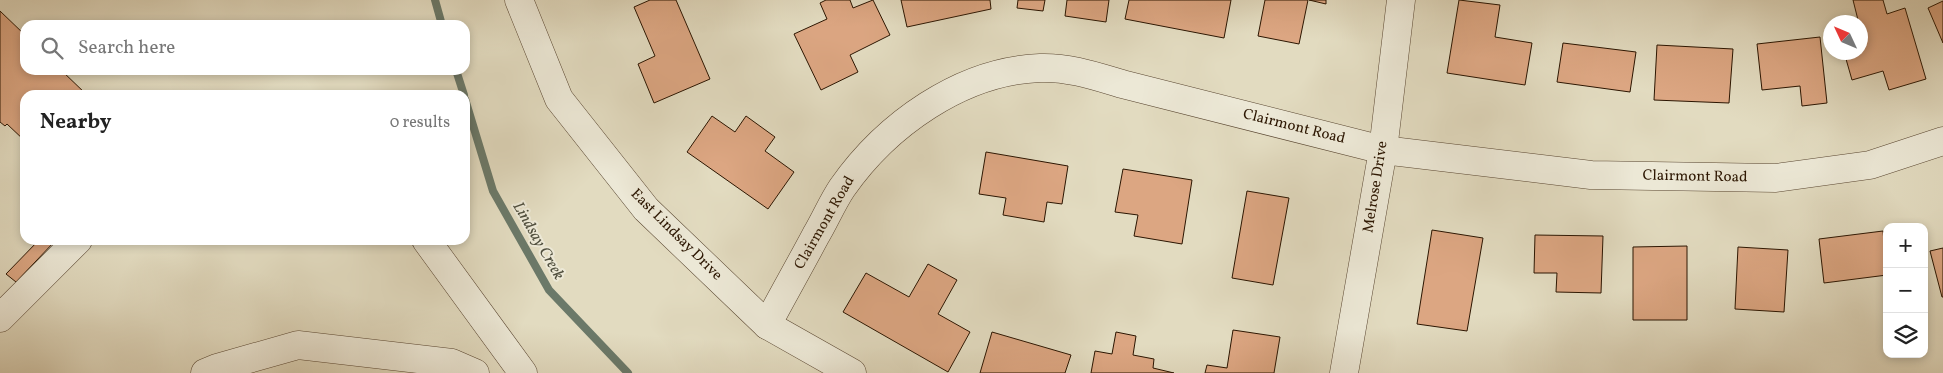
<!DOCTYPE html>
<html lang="en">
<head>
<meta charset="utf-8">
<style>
	:root { --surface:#fff; --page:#f2f2f2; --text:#222; --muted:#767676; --line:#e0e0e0 }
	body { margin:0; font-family:Vollkorn,serif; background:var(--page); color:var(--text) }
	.controls { position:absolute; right:15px; bottom:15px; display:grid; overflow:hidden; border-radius:10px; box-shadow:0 2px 8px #0003 }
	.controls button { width:45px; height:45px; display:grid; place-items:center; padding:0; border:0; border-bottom:1px solid var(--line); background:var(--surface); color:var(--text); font:25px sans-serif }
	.compass { position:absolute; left:1823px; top:15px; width:45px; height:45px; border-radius:50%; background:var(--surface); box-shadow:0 2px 8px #0003; rotate:314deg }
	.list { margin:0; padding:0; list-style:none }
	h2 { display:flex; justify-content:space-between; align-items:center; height:65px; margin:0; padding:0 20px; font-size:21px }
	h2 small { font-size:16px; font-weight:400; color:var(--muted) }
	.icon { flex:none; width:28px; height:28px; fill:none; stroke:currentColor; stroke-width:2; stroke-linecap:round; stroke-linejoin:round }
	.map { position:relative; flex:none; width:1943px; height:373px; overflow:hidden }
	.search { position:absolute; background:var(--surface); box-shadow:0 2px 8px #0003; left:20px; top:20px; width:450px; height:55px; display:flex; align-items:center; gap:12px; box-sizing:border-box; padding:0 18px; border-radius:15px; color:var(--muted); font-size:19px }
	.panel { position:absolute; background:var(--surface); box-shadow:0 2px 8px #0003; left:20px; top:90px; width:450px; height:155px; border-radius:15px }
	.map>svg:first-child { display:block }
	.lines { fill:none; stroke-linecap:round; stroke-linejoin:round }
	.stream { stroke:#6b7969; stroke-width:8 }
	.building { fill:#dca682; stroke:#2b1501 }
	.minor-casing { stroke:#594631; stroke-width:29 }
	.minor { stroke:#ece8d6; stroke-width:28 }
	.labels { text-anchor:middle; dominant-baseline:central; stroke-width:4; stroke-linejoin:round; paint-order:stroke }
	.street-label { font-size:15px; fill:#2b1501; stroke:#ece8d6 }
	.water-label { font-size:16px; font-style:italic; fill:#504f3e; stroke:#ece8d6 }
</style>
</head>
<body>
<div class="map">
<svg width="1943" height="373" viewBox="0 0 1943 373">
	<rect width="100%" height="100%" fill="#e2dbc0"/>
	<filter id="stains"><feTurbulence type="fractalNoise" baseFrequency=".004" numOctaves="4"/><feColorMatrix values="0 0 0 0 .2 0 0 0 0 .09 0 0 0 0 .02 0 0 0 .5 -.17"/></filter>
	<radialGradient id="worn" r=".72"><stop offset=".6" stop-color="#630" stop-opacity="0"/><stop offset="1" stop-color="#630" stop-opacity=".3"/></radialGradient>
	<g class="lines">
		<g class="stream">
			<polyline points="435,0 442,25"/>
			<polyline points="456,70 464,95"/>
			<polyline points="465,99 493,191 549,290 628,373"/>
		</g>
	</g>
	<g class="building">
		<polygon points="650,0 676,0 710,79 654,103 638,64 655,56 634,7"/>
		<polygon points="826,0 850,0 853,8 873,0 890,35 850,55 858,72 821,90 794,34 827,19 820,3"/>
		<polygon points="901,0 990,0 991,9 907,27"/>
		<polygon points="1018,0 1045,0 1043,11 1017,8"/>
		<polygon points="1067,0 1109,0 1106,22 1065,16"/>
		<polygon points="1129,0 1231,0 1224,38 1125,19"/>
		<polygon points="1265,0 1308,0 1299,44 1258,36"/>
		<polygon points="1309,0 1326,0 1326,4"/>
		<polygon points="1459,0 1500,5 1495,37 1532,43 1525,85 1447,73"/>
		<polygon points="1853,0 1883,0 1887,14 1905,8 1926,79 1889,90 1883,71 1852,80 1844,52 1860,52 1860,22 1849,22 1858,20"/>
		<polygon points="1943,1 1943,43 1928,8"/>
		<polygon points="0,11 25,35 25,70 61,70 87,95 25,95 25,141 7,124 5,126 0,122"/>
		<polygon points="1820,37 1827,103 1802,106 1800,86 1762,90 1757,44"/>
		<polygon points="1563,43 1636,52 1630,92 1557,82"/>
		<polygon points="1657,45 1733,49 1729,103 1654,100"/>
		<polygon points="712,116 735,132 746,116 775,137 765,151 794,172 768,209 687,152"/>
		<polygon points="986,152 1068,166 1062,204 1047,202 1044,222 1003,215 1006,198 979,194"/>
		<polygon points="1123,169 1192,180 1182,244 1134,236 1138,215 1115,212"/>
		<polygon points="1247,191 1289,198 1273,285 1232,278"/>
		<polygon points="1432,230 1483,238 1467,331 1417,324"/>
		<polygon points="1883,231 1887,275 1824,283 1819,239"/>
		<polygon points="1535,235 1603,236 1601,293 1556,292 1557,273 1534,273"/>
		<polygon points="39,240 56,240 16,282 6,274"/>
		<polygon points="1687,246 1687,320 1633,320 1633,247"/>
		<polygon points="1738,247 1788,250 1784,312 1735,309"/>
		<polygon points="1943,248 1943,297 1942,297 1930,251"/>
		<polygon points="928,264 957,280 938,314 970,332 948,372 843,312 866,273 909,297"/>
		<polygon points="1233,330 1280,337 1274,373 1205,373 1207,365 1227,368"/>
		<polygon points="992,332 1071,355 1065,373 980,373"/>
		<polygon points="1116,332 1136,336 1133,355 1154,359 1153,368 1174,373 1091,373 1095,351 1112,354"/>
	</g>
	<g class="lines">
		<g class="minor-casing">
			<g id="minor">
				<polyline points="519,0 559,99 646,209 767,325 852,373"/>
				<polyline points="426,240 523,373"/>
				<polyline points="0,318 78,240"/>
				<path d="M767,325C783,295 800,265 816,235C825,220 832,203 842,188C886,125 961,71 1040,68C1069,67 1095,76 1122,84L1383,150L1591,175L1776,178L1870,165L1943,141"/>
				<polyline points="205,373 217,368 298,345 452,363 475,373"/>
				<polyline points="1344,373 1383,150 1401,0"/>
			</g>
		</g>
		<use href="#minor" class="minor"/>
	</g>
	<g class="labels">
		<g class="street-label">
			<text transform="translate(1294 127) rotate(14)">Clairmont Road</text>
			<text transform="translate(1695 177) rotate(1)">Clairmont Road</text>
			<text transform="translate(1376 187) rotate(-81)">Melrose Drive</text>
			<text transform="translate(825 223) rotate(-60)">Clairmont Road</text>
			<text transform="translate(676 235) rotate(45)">East Lindsay Drive</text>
		</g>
		<g class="water-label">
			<text transform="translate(538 241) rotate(60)">Lindsay Creek</text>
		</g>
	</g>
	<rect width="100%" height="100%" filter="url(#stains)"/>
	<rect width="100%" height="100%" fill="url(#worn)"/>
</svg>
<div class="controls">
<button>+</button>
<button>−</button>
<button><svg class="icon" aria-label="layers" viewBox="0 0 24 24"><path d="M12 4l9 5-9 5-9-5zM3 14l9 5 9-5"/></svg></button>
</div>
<svg class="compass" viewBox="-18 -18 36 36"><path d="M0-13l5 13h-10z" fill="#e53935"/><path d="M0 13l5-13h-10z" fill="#767676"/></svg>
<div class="search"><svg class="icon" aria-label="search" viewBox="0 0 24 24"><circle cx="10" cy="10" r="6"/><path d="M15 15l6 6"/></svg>Search here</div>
<section class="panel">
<h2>Nearby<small>0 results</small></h2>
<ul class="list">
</ul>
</section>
</div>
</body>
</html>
